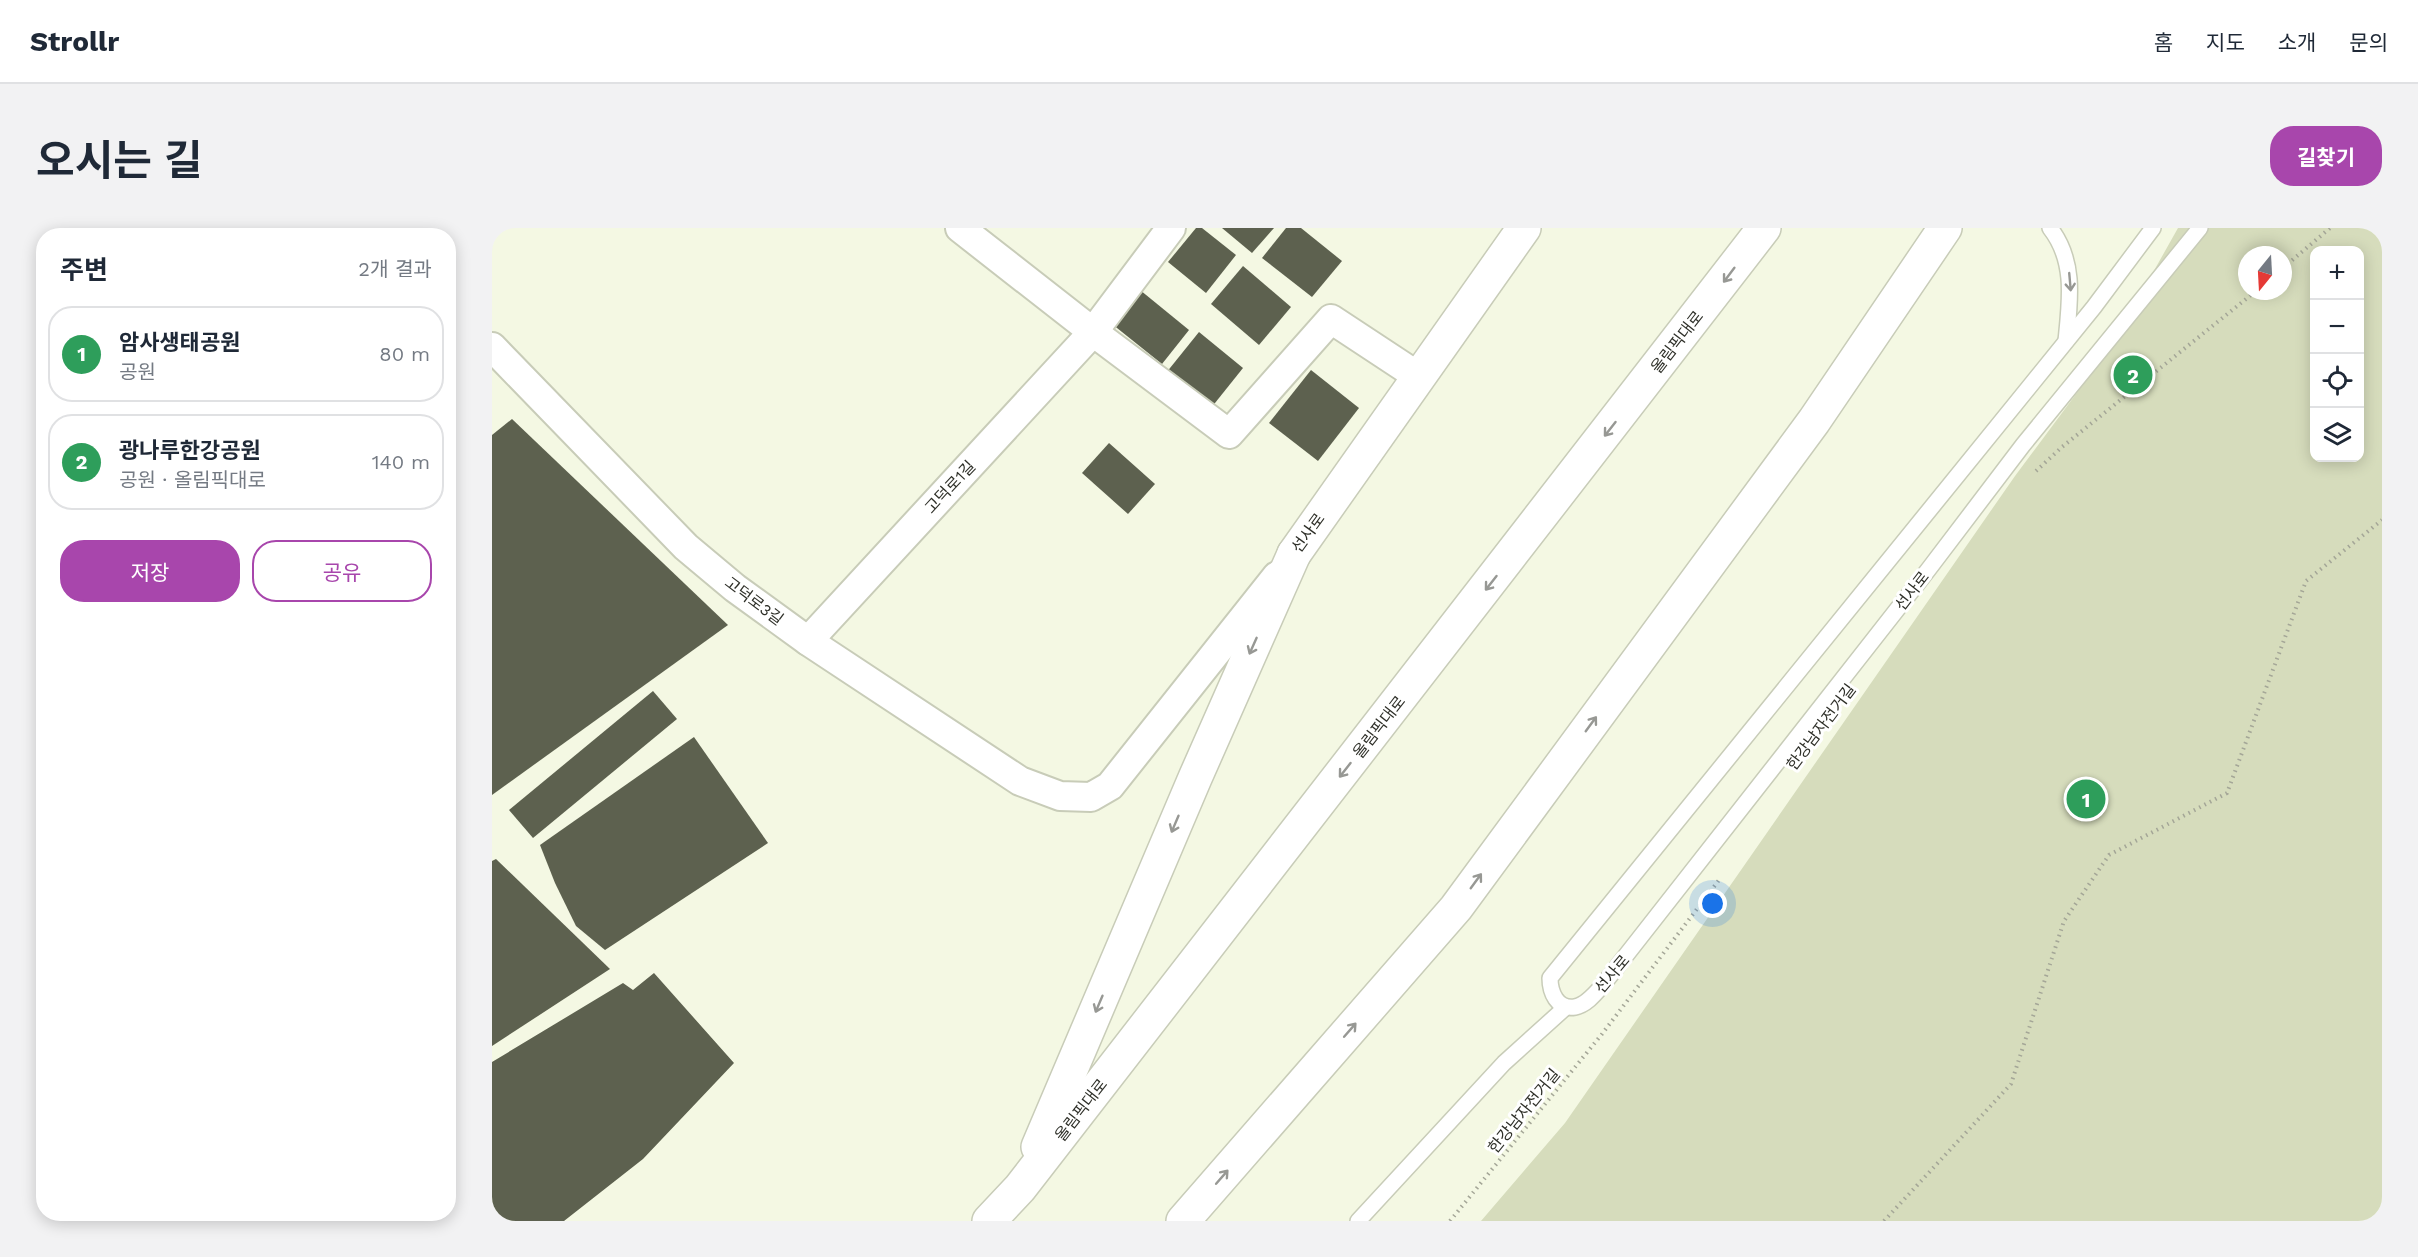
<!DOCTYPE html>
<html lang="ko">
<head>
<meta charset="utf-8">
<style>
	:root { --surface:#fff; --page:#f2f2f3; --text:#1f2937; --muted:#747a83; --line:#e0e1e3; --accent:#a846ac }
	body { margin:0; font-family:"Work Sans","Noto Sans KR",sans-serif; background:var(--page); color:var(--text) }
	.controls { position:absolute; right:18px; top:18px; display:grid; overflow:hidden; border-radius:12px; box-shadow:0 3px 15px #0003 }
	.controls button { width:54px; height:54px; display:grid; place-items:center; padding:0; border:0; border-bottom:2px solid var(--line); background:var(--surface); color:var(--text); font:30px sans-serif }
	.compass { position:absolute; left:1746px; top:18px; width:54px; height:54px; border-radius:50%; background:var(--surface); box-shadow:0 3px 15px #0003; rotate:198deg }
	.you { position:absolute; left:1221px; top:676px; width:21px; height:21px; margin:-15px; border:4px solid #fff; border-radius:50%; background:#1a73e8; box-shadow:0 0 0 9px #1a73e833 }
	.badge { display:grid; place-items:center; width:39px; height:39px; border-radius:50%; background:var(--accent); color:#fff; font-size:20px; font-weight:700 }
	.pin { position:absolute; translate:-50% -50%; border:3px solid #fff; box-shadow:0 2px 6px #0006 }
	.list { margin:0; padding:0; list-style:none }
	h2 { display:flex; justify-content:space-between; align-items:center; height:78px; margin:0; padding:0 24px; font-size:26px }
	h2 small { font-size:20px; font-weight:400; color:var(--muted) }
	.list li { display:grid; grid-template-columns:39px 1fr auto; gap:18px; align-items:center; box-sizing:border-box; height:96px; margin:0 12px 12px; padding:0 12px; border:2px solid var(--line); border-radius:24px }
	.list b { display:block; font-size:22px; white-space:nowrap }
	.list p { margin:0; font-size:20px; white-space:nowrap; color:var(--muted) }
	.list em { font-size:20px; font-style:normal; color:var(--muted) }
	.actions { display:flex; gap:12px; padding:18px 24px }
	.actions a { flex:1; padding:14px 0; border:2px solid var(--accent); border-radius:24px; text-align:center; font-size:21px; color:var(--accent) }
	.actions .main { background:var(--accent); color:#fff }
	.icon { flex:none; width:33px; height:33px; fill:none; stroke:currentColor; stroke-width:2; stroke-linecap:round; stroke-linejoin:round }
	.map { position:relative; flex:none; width:1890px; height:993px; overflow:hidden; border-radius:24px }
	header { display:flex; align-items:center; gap:36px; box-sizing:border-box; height:84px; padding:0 30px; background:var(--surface); border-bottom:2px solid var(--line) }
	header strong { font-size:28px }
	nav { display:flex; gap:33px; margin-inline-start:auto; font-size:21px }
	.intro { display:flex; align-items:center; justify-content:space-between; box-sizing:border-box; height:144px; padding:0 36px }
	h1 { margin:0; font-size:42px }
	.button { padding:15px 27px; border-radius:24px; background:var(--accent); color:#fff; font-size:21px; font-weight:700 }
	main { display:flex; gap:36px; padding:0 36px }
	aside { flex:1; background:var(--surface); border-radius:24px; box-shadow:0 3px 15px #0003 }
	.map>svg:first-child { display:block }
	.green { fill:#d6dcbc; fill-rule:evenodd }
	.building { fill:#5d614f }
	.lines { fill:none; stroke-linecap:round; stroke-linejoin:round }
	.service-casing { stroke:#c8ccb8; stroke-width:18 }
	.minor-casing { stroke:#c8ccb8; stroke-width:32 }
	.secondary-casing { stroke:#c8ccb8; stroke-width:36 }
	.trunk-casing { stroke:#c8ccb8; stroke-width:36 }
	.path { stroke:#a4a697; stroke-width:4; stroke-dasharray:1.5 4.5; stroke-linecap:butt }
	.service { stroke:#fff; stroke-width:15 }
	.minor { stroke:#fff; stroke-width:28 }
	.secondary { stroke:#fff; stroke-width:33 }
	.trunk { stroke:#fff; stroke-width:33 }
	.oneway { stroke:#979894 }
	.labels { text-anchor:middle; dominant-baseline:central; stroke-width:6; stroke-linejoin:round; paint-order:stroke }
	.street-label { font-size:16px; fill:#2f3029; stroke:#fff }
</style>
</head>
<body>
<header>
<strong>Strollr</strong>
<nav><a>홈</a><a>지도</a><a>소개</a><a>문의</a></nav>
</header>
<div class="intro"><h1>오시는 길</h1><a class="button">길찾기</a></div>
<main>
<aside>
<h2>주변<small>2개 결과</small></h2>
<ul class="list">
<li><span class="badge" style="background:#2e9e5b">1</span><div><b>암사생태공원</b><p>공원</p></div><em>80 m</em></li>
<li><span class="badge" style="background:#2e9e5b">2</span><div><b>광나루한강공원</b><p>공원 · 올림픽대로</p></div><em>140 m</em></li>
</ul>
<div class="actions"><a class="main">저장</a><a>공유</a></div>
</aside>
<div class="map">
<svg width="1890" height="993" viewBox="0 0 1890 993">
	<rect width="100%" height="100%" fill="#f4f8e3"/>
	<path class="green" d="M1686,0H1890V993H989L1073,895L1523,248L1619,119ZM1822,22H1868V230H1822ZM1755,27H1791V63H1755Z"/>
	<g class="building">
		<polygon points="704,0 710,0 744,27 714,65 676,34"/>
		<polygon points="730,0 782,0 760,25"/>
		<polygon points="794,0 809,0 850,33 820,69 770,30"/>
		<polygon points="751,38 799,79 767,117 719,76"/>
		<polygon points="648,62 697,102 670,136 620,96"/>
		<polygon points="707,104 751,140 719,180 674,145"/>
		<polygon points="819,142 867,180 826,233 777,195"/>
		<polygon points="20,191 236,397 0,567 0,207"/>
		<polygon points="617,215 663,256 636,286 590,245"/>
		<polygon points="161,463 185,491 41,610 17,582"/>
		<polygon points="202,509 276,615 113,722 84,698 63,655 48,617"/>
		<polygon points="4,631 118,741 0,818 0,633"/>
		<polygon points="162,745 242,835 151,931 72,993 0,993 0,834 131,755 141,762"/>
	</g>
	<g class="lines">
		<g class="service-casing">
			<g id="service">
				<path d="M1558,0C1584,33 1578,73 1574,113"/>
				<path d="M1661,0L1602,79L1058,750C1058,764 1065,782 1083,779C1094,777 1103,766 1110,758L1436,342L1531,217L1708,0"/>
				<polyline points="866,993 1012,835 1074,779"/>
			</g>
		</g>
		<g class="minor-casing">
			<g id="minor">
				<polyline points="468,0 601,104 737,206 839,91 927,149"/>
				<polyline points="0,119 194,319 243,360 316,413 528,553 568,568 599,569 618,558 785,348"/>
				<polyline points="316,413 601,104 679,0"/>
			</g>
		</g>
		<g class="secondary-casing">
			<polyline id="secondary" points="802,326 1032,0"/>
		</g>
		<g class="trunk-casing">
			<g id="trunk">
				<polyline points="546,919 703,550 802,326"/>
				<polyline points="497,993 528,960 1272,0"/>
				<polyline points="691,993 964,680 1322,193 1453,0"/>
			</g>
		</g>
		<g class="path">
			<polyline points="1791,40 1838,0"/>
			<polyline points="1544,243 1570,219 1764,63"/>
			<polyline points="958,993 1110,806 1227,652"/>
			<polyline points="1392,993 1519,856 1572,693 1617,627 1735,565 1814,353 1890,292"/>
		</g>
		<use href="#service" class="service"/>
		<use href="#minor" class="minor"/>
		<use href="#secondary" class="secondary"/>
		<use href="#trunk" class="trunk"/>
	</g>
	<defs><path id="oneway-shaft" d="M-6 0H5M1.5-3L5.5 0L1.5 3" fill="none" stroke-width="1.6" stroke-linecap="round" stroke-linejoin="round" transform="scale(1.5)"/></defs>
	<g class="oneway">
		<use href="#oneway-shaft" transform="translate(1237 47) rotate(127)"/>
		<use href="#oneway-shaft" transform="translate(1578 54) rotate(85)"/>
		<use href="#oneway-shaft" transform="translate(1118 201) rotate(128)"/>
		<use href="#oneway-shaft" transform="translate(999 355) rotate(128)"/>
		<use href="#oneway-shaft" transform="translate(761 418) rotate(114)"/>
		<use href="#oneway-shaft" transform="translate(1099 496) rotate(-54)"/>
		<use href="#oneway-shaft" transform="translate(853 542) rotate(128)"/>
		<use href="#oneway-shaft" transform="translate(683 596) rotate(113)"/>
		<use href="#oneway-shaft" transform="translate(984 653) rotate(-54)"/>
		<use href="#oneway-shaft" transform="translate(607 776) rotate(113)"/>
		<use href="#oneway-shaft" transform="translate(858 802) rotate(-49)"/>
		<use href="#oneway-shaft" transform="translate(730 949) rotate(-49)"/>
	</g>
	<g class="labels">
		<g class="street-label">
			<text transform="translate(1185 114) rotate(-52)">올림픽대로</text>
			<text transform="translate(458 259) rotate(-47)">고덕로1길</text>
			<text transform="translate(816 305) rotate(-54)">선사로</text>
			<text transform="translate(1420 363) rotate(-52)">선사로</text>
			<text transform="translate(262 373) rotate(37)">고덕로3길</text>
			<text transform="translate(887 499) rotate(-52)">올림픽대로</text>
			<text transform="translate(1329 499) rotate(-53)">한강남자전거길</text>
			<text transform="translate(1120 746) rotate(-50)">선사로</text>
			<text transform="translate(589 882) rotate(-52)">올림픽대로</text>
			<text transform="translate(1032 883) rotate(-51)">한강남자전거길</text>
		</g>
	</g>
</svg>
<div class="controls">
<button>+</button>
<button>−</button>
<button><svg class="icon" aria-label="locate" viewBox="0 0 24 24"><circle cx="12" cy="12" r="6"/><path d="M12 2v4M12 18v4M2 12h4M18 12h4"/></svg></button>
<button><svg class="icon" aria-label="layers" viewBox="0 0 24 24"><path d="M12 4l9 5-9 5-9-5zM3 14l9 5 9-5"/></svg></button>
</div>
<svg class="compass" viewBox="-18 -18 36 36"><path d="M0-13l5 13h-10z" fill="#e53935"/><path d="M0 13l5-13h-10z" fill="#747a83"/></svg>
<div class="you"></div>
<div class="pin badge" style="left:1594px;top:571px;background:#2e9e5b">1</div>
<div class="pin badge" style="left:1641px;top:147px;background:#2e9e5b">2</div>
</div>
</main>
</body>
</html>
